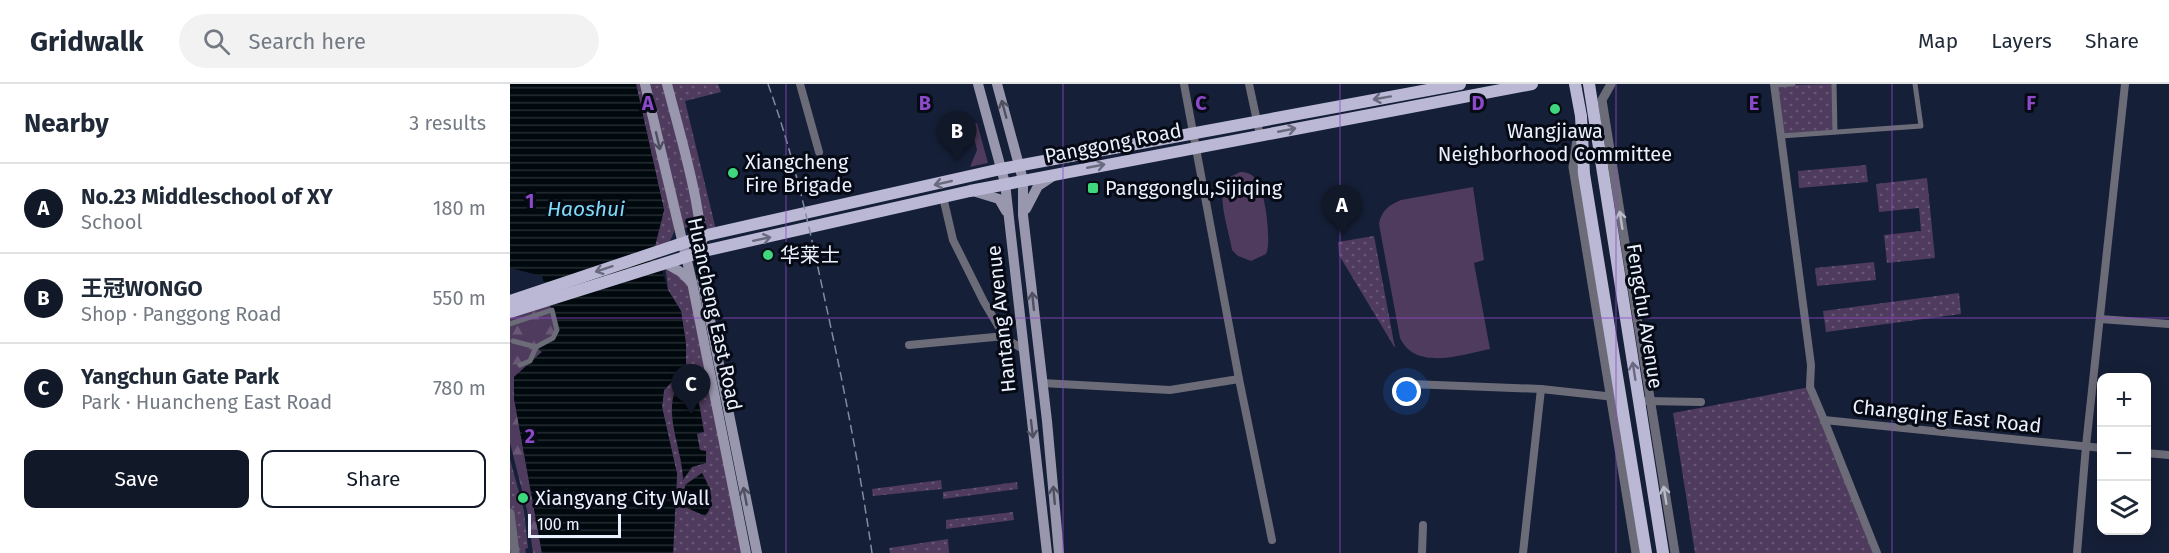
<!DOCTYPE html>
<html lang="en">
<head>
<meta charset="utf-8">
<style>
	:root { --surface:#fff; --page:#f2f2f3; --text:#1f2937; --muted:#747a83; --line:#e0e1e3; --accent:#111827 }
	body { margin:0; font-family:"Fira Sans","Noto Sans SC",sans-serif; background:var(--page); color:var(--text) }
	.controls { position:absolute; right:18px; bottom:18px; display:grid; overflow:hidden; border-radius:12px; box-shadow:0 3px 15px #0003 }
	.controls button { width:54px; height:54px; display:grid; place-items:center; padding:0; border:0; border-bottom:2px solid var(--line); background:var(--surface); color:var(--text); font:30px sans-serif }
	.scale { position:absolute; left:18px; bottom:15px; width:93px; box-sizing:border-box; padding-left:6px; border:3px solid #eaf0fd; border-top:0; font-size:16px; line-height:21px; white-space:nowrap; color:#eaf0fd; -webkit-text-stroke:4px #060a14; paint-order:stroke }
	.you { position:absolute; left:897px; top:308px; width:21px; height:21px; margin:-15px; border:4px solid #fff; border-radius:50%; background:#1a73e8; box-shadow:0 0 0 9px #1a73e833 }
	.badge { display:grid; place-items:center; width:39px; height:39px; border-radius:50%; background:var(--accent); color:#fff; font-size:20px; font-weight:700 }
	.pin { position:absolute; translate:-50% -50px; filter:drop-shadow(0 2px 3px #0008) }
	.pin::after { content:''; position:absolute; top:32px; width:21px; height:18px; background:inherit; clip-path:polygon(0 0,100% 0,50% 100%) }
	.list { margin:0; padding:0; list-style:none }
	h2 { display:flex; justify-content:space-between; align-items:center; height:78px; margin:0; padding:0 24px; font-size:26px }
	h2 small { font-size:20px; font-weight:400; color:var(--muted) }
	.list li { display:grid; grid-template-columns:39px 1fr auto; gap:18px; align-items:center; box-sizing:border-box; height:90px; padding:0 24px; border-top:2px solid var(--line) }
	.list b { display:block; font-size:22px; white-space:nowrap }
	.list p { margin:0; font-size:20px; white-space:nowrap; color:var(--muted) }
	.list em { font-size:20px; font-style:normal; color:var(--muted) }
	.actions { display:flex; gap:12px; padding:18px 24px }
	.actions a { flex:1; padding:14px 0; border:2px solid var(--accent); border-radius:12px; text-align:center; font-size:21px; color:var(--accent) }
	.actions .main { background:var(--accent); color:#fff }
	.icon { flex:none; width:33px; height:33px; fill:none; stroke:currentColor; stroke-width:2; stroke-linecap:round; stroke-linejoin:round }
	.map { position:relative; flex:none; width:1659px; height:469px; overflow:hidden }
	header { display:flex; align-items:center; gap:36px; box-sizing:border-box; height:84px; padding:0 30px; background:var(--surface); border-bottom:2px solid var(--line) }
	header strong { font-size:28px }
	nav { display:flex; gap:33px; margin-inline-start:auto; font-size:21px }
	.search { width:420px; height:54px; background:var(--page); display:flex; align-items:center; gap:15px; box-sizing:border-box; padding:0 21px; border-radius:33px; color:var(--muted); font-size:22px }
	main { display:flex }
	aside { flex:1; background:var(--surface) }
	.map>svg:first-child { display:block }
	.grass { fill:url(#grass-dots) }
	.forest { fill:url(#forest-firs) }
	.garden { fill:#4f3b5d }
	.water { fill:url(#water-rules) }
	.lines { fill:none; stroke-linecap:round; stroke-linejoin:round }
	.pedestrian { stroke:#6c6c79; stroke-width:5 }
	.minor { stroke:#6c6c79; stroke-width:8 }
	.tertiary { stroke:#6c6c79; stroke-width:9 }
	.secondary { stroke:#9897ad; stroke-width:10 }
	.primary { stroke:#bab8d5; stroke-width:12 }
	.rail { stroke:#828a9c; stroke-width:1.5; stroke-dasharray:9 4.5; stroke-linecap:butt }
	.oneway { stroke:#696a7e }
	.oneway2 { stroke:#4f5060 }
	.oneway3 { stroke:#b8bbc8 }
	.grid { fill:none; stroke:#8c49c8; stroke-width:1.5; stroke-opacity:0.55 }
	.poi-dot { fill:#3fd77d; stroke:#060a14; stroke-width:2 }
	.labels { text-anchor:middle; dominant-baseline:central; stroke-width:6; stroke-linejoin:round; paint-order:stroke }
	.poi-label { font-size:20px; fill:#eaf0fd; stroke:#060a14; text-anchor:start }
	.street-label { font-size:20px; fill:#eaf0fd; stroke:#060a14 }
	.water-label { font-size:21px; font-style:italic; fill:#7fdbf8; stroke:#060a14 }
	.grid-label { font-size:20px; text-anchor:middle; font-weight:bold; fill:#8c49c8; stroke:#060a14; stroke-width:6; stroke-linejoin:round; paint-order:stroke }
</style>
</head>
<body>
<header>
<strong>Gridwalk</strong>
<div class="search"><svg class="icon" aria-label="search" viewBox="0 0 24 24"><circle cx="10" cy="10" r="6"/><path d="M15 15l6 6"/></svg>Search here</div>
<nav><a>Map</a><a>Layers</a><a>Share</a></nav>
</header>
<main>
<aside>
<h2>Nearby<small>3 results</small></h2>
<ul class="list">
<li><span class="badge">A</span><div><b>No.23 Middleschool of XY</b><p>School</p></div><em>180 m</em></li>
<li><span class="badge">B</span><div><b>王冠WONGO</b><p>Shop · Panggong Road</p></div><em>550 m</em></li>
<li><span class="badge">C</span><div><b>Yangchun Gate Park</b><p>Park · Huancheng East Road</p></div><em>780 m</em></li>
</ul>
<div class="actions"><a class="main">Save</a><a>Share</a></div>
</aside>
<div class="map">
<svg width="1659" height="469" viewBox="0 0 1659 469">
	<defs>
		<pattern id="grass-dots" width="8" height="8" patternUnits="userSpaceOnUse" patternTransform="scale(1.5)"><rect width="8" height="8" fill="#4f3b5d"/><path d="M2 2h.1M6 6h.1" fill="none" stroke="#685875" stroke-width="1.8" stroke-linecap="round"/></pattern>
		<pattern id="forest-firs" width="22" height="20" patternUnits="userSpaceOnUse" patternTransform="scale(1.5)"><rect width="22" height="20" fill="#4f3b5d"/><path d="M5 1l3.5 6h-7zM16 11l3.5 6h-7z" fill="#685875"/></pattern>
		<pattern id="water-rules" width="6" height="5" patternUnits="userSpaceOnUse" patternTransform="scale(1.5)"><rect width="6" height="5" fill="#00090e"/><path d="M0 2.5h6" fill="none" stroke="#252d32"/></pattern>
	</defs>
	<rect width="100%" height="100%" fill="#151f37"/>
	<g class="grass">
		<path d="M126,0H208L211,8L175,17L207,150L197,151L186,137L180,144H174L167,138C164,149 160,163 148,167L145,162L154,126Z"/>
		<polygon points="1324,0 1325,48 1271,52 1264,1"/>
		<polygon points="1356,81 1358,98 1289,104 1288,87"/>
		<polygon points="1417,94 1425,174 1377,179 1374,151 1411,147 1409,124 1369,128 1366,100"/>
		<polygon points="864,152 885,264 829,171 828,158"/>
		<polygon points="1364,178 1366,196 1307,202 1305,184"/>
		<polygon points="155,179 183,201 236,469 163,469 167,390 152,323 154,306 176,283 176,260 171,227 158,206"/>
		<polygon points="1449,209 1451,230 1316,248 1313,227"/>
		<polygon points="1300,303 1367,469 1185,469 1163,329"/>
		<polygon points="0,375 14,427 18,464 15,465 16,469 5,469 0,429"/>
		<polygon points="431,396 432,405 363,412 362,405"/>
		<polygon points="507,398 508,405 433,415 433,408"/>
		<polygon points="503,428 504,436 436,445 436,436"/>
		<polygon points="438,455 439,469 380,469 379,464"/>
	</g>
	<path class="forest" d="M40,221C48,246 50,250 28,265L32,268L4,293V314L32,469H23L17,426L0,359V228Z"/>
	<g class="garden">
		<polygon points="467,39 478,79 460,83 467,66 461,41"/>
		<path d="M730,88C737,88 742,90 747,96C755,107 762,159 756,170L741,177L728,172L722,166C719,146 706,113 716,95Z"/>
		<path d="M963,103L974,176L964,179L980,265C951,271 906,287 890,254L869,140C871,127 879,121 891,116Z"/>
	</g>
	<g class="water">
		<polygon points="0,0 126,0 154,126 145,162 158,206 171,227 176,260 176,283 154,306 152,323 167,390 163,469 32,469 4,314 4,293 32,268 28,264 36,260 47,246 32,192 0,184"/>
		<path d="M169,299L175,304L186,301L194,348L187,350L190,366L196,367V379L182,383L173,396C173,366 151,326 169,299Z"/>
		<path d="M192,389C200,404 207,418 195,432L175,423V401Z"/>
	</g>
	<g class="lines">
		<g class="pedestrian">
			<polyline points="1324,0 1325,48"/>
			<polyline points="1264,1 1283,0"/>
			<polyline points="1271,52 1411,42 1405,0"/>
			<polyline points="0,240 42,226 47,246 43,254 26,263"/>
			<polyline points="3,257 26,263 20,277 10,281"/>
		</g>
		<g class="minor">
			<polyline points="290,0 309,68"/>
			<polyline points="739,0 750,51"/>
			<polyline points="1264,0 1301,281 1300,303 1314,336 1592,364"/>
			<polyline points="433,113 443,156 474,218 496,255 513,265"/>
			<polyline points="1590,235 1659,240"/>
			<polyline points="399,261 495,252"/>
			<polyline points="729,295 762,456"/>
			<polyline points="532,299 660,306 729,295 674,0"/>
			<polyline points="900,300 1031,305 1105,313"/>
			<polyline points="1136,317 1191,318"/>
			<polyline points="1314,336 1367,469"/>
			<polyline points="1636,369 1659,371"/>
			<polyline points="912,469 913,441"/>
			<polyline points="1013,469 1031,305"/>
			<polyline points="1567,469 1576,362 1615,0"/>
		</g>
		<g class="tertiary">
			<polyline points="1101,0 1092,16 1165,469"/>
			<polyline points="1068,49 1063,83 1126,469"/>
			<polyline points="0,429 5,469"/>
		</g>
		<g class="secondary">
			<polyline points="135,0 182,198 236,469"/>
			<path d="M157,0C172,59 197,136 192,196L247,469"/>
			<polyline points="468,0 495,99 537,469"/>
			<polyline points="487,0 513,96 513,131 537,337 549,469"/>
			<polyline points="466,108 489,115 496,127"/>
			<polyline points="516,125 528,102 543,92"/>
			<polyline points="155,179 171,188 181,198"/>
		</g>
		<g class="primary">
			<polyline points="1065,0 1071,32 1074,90 1136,469"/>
			<polyline points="1079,0 1153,469"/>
			<polyline points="0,217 197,151 491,85 950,0"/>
			<polyline points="0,228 194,167 460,107 1022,0"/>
		</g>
		<path class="rail" d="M258,0C284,72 300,146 316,221C334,303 350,386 362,469"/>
	</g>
	<defs><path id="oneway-shaft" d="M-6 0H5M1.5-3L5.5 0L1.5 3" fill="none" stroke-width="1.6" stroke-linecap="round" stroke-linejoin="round" transform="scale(1.5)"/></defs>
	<g class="oneway">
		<use href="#oneway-shaft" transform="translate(872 14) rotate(170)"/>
		<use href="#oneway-shaft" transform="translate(777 46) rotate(-11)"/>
		<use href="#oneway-shaft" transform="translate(586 82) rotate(-11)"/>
		<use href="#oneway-shaft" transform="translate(433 99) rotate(167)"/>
		<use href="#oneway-shaft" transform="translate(252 155) rotate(-12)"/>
		<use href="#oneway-shaft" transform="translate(94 185) rotate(162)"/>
		<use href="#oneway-shaft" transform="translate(1124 287) rotate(-99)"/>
	</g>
	<g class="oneway2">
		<use href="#oneway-shaft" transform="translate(494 25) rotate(-105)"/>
		<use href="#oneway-shaft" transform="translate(148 57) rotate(77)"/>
		<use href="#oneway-shaft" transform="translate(523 217) rotate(-96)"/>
		<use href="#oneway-shaft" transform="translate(522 345) rotate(83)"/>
		<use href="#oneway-shaft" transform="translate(544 411) rotate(-95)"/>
		<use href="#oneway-shaft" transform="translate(235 412) rotate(-101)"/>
	</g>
	<g class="oneway3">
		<use href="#oneway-shaft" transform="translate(1111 136) rotate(-99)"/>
		<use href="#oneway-shaft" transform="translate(1155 411) rotate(-99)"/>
	</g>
	<path class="grid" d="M276,0V469M553,0V469M830,0V469M1106,0V469M1382,0V469M0,234H1659"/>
	<g class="poi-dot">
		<circle cx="1045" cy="25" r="6"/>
		<circle cx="223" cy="89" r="6"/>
		<rect x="577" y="98" width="12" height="12" rx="3"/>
		<circle cx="258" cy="171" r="6"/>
		<circle cx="13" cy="414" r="6"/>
	</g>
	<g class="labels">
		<g class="poi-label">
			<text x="1045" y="47" text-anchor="middle">Wangjiawa<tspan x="1045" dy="23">Neighborhood Committee</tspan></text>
			<text x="235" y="78">Xiangcheng<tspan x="235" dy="23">Fire Brigade</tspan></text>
			<text x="595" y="104">Panggonglu,Sijiqing</text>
			<text x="270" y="171">华莱士</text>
			<text x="25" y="414">Xiangyang City Wall</text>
		</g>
		<g class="street-label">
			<text transform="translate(603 59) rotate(-11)">Panggong Road</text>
			<text transform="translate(205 230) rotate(78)">Huancheng East Road</text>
			<text transform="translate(1135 232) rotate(81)">Fengchu Avenue</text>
			<text transform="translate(491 235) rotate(-96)">Hantang Avenue</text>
			<text transform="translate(1437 332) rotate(6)">Changqing East Road</text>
		</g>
		<g class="water-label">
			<text x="76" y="125">Haoshui</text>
		</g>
	</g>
	<g class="grid-label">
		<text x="138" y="26">A</text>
		<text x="415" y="26">B</text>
		<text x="691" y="26">C</text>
		<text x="968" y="26">D</text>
		<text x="1244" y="26">E</text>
		<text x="1521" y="26">F</text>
		<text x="20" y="124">1</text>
		<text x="20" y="359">2</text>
	</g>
</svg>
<div class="controls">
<button>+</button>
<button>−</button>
<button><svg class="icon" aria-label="layers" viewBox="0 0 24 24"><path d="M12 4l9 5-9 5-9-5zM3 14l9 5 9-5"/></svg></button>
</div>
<div class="scale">100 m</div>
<div class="you"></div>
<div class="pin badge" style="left:832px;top:151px">A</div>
<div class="pin badge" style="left:447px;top:77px">B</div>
<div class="pin badge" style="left:181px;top:330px">C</div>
</div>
</main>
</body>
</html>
